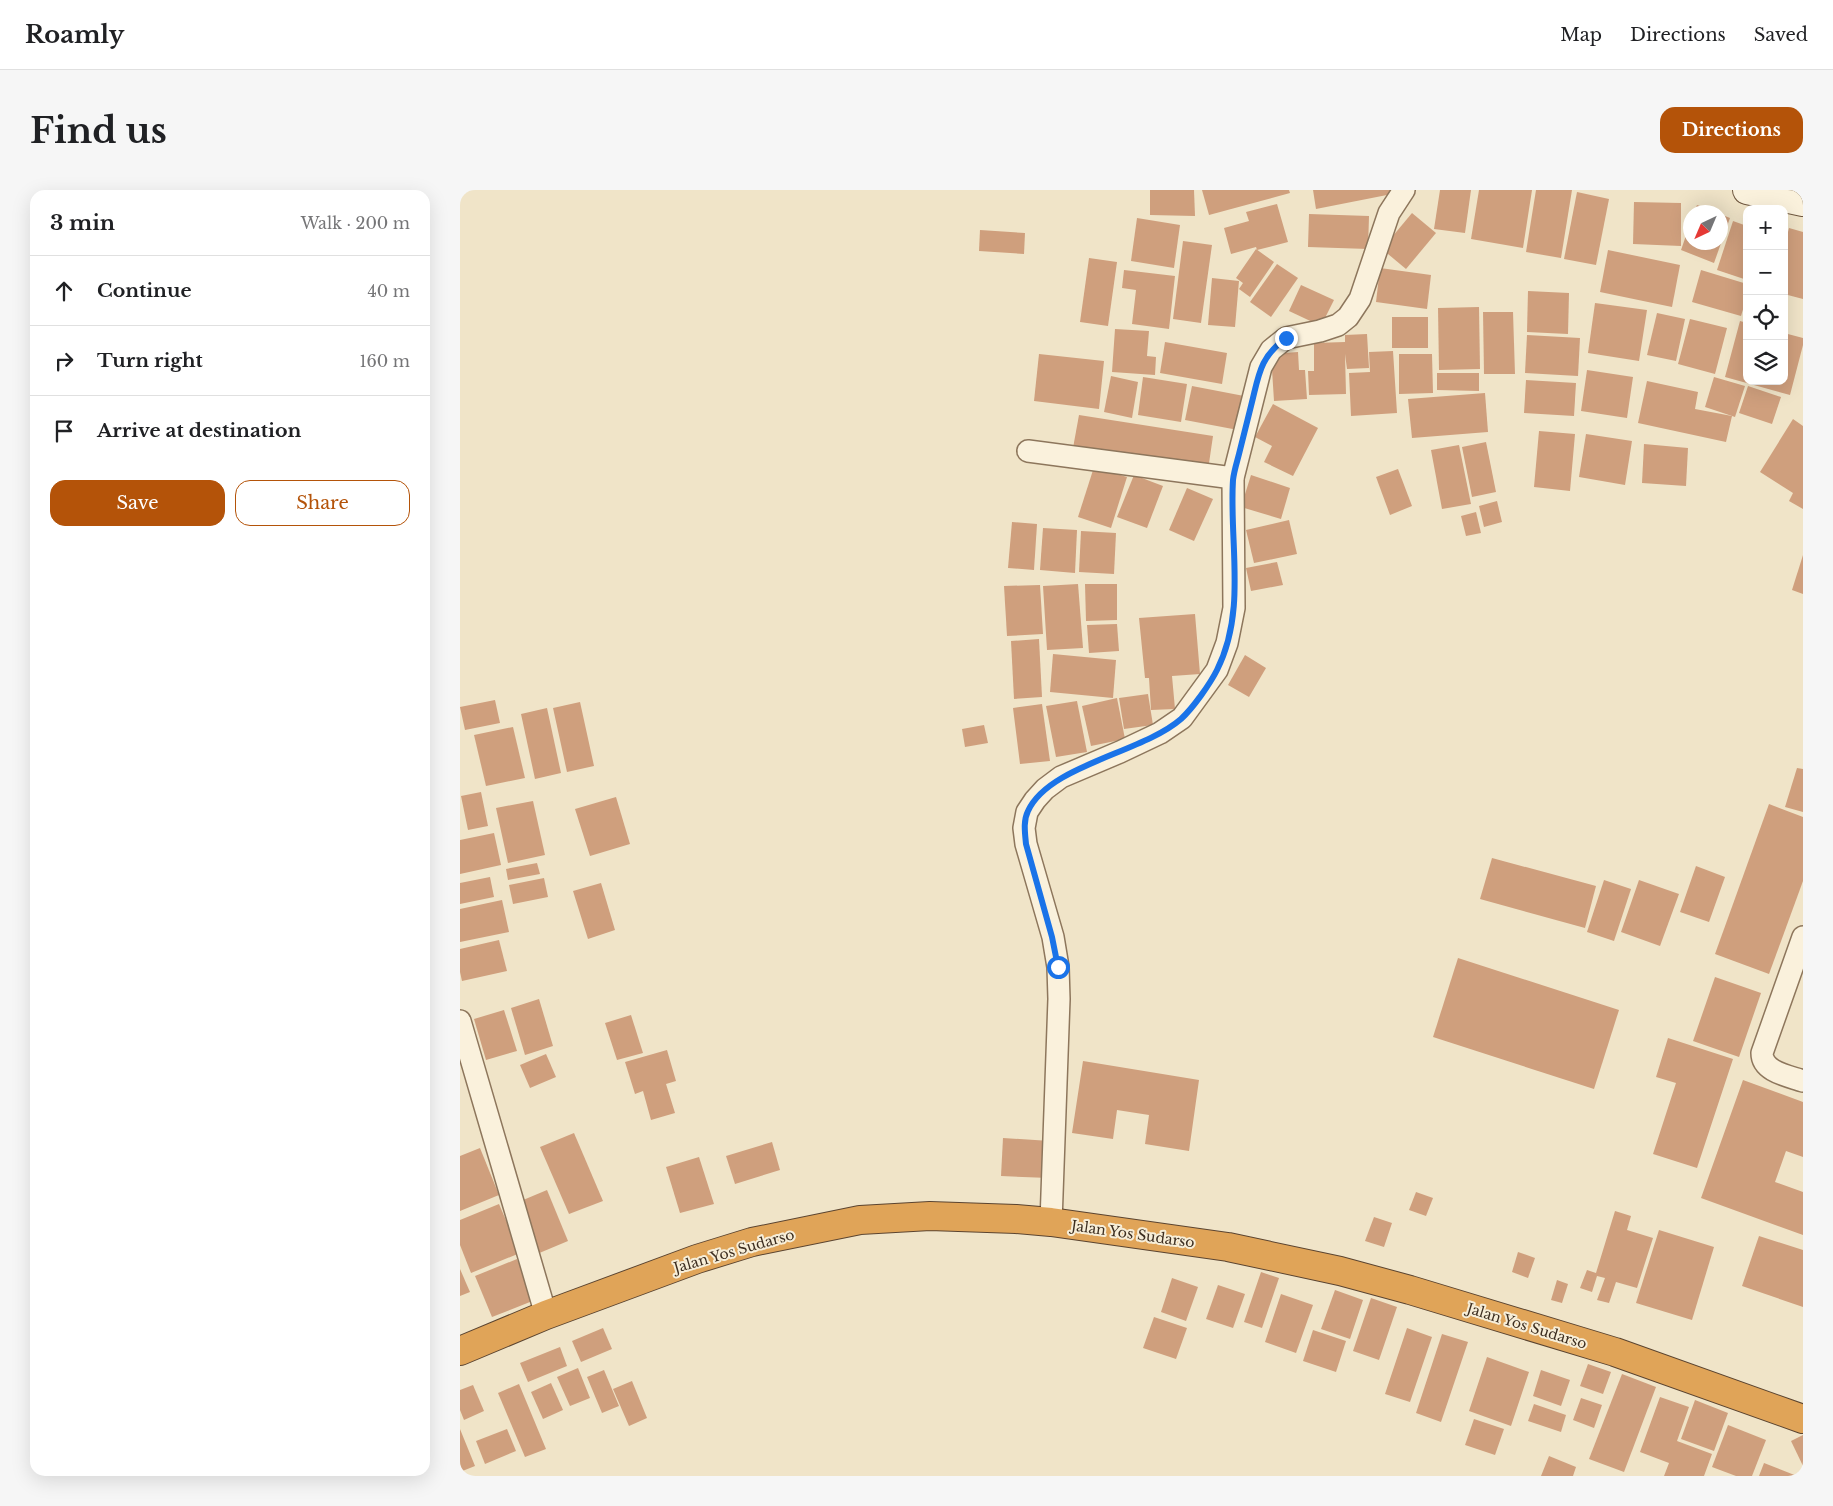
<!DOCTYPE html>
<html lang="en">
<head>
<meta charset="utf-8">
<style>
	:root { --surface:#fff; --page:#f6f6f6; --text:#202124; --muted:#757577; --line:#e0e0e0; --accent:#b45309 }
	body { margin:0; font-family:"Libre Baskerville",serif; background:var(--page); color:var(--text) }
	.controls { position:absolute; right:15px; top:15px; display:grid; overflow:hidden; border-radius:10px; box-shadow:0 5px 20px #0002 }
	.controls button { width:45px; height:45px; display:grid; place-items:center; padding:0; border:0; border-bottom:1px solid var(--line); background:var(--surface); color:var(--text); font:25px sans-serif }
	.compass { position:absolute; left:1223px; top:15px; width:45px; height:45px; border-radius:50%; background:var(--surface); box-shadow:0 5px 20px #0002; rotate:224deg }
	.stop { position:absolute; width:15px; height:15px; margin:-11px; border:4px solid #1a73e8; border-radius:50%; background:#fff }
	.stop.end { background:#1a73e8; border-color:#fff; box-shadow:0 1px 5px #0008 }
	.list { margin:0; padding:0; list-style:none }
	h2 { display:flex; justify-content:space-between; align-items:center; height:65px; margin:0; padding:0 20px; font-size:21px }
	h2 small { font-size:16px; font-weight:400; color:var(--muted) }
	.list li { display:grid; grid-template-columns:32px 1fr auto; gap:15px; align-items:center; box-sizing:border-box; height:70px; padding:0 20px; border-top:1px solid var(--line) }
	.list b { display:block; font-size:19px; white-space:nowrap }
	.list em { font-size:16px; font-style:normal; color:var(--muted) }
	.actions { display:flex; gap:10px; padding:15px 20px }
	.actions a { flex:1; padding:11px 0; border:1px solid var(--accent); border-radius:15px; text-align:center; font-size:18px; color:var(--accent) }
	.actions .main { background:var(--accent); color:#fff }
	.icon { flex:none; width:28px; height:28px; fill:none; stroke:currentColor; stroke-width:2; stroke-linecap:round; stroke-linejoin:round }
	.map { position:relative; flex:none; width:1343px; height:1286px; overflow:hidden; border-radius:15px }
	header { display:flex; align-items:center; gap:30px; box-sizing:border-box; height:70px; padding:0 25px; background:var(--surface); border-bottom:1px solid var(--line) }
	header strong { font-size:24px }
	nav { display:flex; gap:28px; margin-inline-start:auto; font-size:18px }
	.intro { display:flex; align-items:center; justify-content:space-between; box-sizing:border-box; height:120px; padding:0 30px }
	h1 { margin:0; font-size:35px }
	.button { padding:12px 22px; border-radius:15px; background:var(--accent); color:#fff; font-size:18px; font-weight:700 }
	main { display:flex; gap:30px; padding:0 30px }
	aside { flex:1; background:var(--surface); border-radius:15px; box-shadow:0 5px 20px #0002 }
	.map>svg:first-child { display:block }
	.building { fill:#cf9f7d }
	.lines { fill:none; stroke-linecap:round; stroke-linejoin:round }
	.street-casing { stroke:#8d765c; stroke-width:24 }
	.secondary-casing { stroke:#6f573f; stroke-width:30 }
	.highway-casing { stroke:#5b4430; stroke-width:30 }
	.street { stroke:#faf1dc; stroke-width:21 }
	.secondary { stroke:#faf1dc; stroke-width:28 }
	.highway { stroke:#e0a458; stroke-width:28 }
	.route { stroke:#1a73e8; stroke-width:6 }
	.labels { text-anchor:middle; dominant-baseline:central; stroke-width:4; stroke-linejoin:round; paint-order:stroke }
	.street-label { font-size:14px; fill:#3d2e20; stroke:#f7eed8 }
</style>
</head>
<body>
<header>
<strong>Roamly</strong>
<nav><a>Map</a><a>Directions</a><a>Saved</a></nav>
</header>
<div class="intro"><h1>Find us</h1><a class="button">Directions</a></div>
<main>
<aside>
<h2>3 min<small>Walk · 200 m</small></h2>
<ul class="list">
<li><svg class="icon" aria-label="ahead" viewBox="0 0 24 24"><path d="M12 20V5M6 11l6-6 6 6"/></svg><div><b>Continue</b></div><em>40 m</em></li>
<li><svg class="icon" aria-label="right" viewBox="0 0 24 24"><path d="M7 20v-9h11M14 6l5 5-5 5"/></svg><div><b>Turn right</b></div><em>160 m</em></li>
<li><svg class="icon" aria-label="arrive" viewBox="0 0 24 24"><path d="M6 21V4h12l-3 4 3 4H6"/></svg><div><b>Arrive at destination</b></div></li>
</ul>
<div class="actions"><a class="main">Save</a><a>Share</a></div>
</aside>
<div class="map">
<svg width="1343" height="1286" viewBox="0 0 1343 1286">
	<rect width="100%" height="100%" fill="#f0e4c8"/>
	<g class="building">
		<polygon points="690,0 734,0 735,26 690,25"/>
		<polygon points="742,0 829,0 830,3 749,25"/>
		<polygon points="853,0 932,0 932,4 856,19"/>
		<polygon points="980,0 1011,0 1005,43 974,39"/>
		<polygon points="1019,0 1072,0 1063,58 1011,49"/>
		<polygon points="1076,0 1112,0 1101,68 1066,62"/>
		<polygon points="1117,2 1149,9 1136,75 1104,69"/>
		<polygon points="1174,12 1221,13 1221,56 1173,54"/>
		<polygon points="817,14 828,52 797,60 796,57 771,64 764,38 789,31 786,22"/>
		<polygon points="1237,15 1256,22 1234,22"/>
		<polygon points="952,23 976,43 946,79 922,59"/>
		<polygon points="849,24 909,26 908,59 848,57"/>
		<polygon points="1260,24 1270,28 1254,73 1221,60 1230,34 1230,52 1260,52"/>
		<polygon points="677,28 720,35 714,78 671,71"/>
		<polygon points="1273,31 1287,36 1287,90 1257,80"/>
		<polygon points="1329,38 1343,42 1343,109 1324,104 1324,58"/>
		<polygon points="520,40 565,43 564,64 519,61"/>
		<polygon points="723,51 752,55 741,133 713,129"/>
		<polygon points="796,59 814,72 790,107 779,99 783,93 776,88"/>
		<polygon points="1148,60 1220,75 1212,117 1140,102"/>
		<polygon points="629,68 657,72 648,136 620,132"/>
		<polygon points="817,74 838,88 811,127 790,112"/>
		<polygon points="920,78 971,85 967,119 916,112"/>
		<polygon points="664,80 715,86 709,139 672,134 676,100 662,98"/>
		<polygon points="1241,80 1287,94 1287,106 1281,126 1232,112"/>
		<polygon points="752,88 779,91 775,137 748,135"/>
		<polygon points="841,95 874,110 861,136 829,121"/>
		<polygon points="1068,101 1109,103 1108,144 1067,142"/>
		<polygon points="1135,113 1187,120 1179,171 1128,163"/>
		<polygon points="1019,117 1020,179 979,180 978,118"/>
		<polygon points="1023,122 1053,122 1055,184 1024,184"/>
		<polygon points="1197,123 1225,129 1216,171 1187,165"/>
		<rect x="932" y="127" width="36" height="31"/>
		<polygon points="1230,129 1267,138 1255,184 1218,174"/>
		<polygon points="1280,131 1287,133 1287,191 1324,191 1324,143 1343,148 1343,155 1330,205 1265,187"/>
		<polygon points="655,139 689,141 687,166 696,167 695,185 652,182"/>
		<polygon points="907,144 909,178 887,179 885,164 886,204 849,205 848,181 854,181 854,153 885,152 885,145"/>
		<polygon points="1067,145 1120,148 1118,186 1065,183"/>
		<polygon points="705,152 767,163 762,194 700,183"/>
		<polygon points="933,161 937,223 891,226 889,183 910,182 909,162"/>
		<polygon points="838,162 839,180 845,180 847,209 814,211 811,164"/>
		<polygon points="579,164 644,171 639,219 574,211"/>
		<polygon points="939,164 972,164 973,203 939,204"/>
		<polygon points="1127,180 1173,187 1167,228 1121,221"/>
		<polygon points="977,183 1019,183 1019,201 977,200"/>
		<polygon points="651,186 678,192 672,228 644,222"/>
		<polygon points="683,187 727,194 721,232 678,225"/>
		<polygon points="1254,187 1285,196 1275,227 1245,217"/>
		<polygon points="1066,190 1116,193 1114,226 1064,223"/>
		<polygon points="1187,191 1238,202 1235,219 1272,226 1266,252 1178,233"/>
		<polygon points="732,196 784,206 778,240 725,230"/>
		<polygon points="1288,196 1321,207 1312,234 1279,223"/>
		<polygon points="1025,203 1028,242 952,248 948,209"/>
		<polygon points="813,214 858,238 833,286 804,272 812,256 795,247"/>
		<polygon points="619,225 753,246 748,280 613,258"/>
		<polygon points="1333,229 1343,236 1343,319 1329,311 1333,303 1300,282"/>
		<polygon points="1079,241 1115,244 1110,301 1074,297"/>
		<polygon points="1126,244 1172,251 1165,295 1119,287"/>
		<polygon points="1026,252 1036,302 1012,307 1002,257"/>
		<polygon points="1184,254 1228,258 1226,296 1182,293"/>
		<polygon points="999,255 1011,314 982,319 971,260"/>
		<polygon points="634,277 667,287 651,338 618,327"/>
		<polygon points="938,279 952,316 930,325 916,287"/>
		<polygon points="674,285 703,296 687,338 657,327"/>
		<polygon points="791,285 830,298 821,329 781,317"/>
		<polygon points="727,298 753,309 734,351 709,340"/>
		<polygon points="1037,311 1042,332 1024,337 1019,316"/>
		<polygon points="1016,322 1021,343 1006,346 1001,326"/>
		<polygon points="829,330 837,364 794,373 786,340"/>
		<polygon points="552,332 577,334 574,380 548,378"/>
		<polygon points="583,338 617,340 615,383 580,380"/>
		<polygon points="621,341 656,343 654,384 619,382"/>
		<polygon points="1343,365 1343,404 1332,400"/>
		<polygon points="817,372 823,395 791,401 786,378"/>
		<polygon points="618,394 623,458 587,460 583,396"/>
		<polygon points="625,394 657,394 657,430 626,431"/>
		<polygon points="580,395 583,444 547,446 544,396"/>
		<polygon points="735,424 740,484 712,486 715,519 691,520 689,488 685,488 679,428"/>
		<polygon points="657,434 659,461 629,463 627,435"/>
		<polygon points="579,449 582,507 554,509 551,451"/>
		<polygon points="593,464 656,470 653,508 590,502"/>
		<polygon points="785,465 806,478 789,507 768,495"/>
		<polygon points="688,504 693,535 664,539 659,508"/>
		<polygon points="657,508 665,549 631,556 622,516"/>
		<polygon points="35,510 40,533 5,540 0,517"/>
		<polygon points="617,511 627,562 596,567 586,516"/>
		<polygon points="120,512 134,576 107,582 93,518"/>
		<polygon points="582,514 590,571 560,574 553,518"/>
		<polygon points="87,518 101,583 75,589 61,524"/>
		<polygon points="524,535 528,553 505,557 502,539"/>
		<polygon points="53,537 65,588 26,596 14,545"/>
		<polygon points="1337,578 1343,579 1343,622 1325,617"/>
		<polygon points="21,602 28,636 8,640 1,606"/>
		<polygon points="156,607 170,654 130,666 115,619"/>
		<polygon points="73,611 85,665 48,673 36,618"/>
		<polygon points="1309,614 1343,627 1343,691 1309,784 1255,764"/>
		<polygon points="34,643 41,675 0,684 0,650"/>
		<polygon points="1032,668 1136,696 1125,738 1020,709"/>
		<polygon points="77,673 80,684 48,690 46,679"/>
		<polygon points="1236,676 1265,687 1249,732 1220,722"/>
		<polygon points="30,687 34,707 0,714 0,693"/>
		<polygon points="84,688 88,707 53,714 49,695"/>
		<polygon points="1144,690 1171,699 1154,751 1127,742"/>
		<polygon points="1179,690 1219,704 1200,756 1161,742"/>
		<polygon points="141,693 155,740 128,749 113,701"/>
		<polygon points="42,710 49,742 0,752 0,719"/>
		<polygon points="39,750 47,781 2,791 0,782 0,759"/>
		<polygon points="998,768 1159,820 1134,899 973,847"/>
		<polygon points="1255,787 1301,803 1279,867 1233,851"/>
		<polygon points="79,809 93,856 65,865 51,818"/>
		<polygon points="44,820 57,861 26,870 14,829"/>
		<polygon points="171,825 183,863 157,870 145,833"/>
		<polygon points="1208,848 1273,869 1237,978 1193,964 1216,893 1196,887"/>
		<polygon points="207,860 216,891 206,894 215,923 191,930 183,901 175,904 165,872"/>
		<polygon points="86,864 96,887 70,898 60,875"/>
		<polygon points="623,871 739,890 729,961 685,954 689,925 657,920 653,949 612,943"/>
		<polygon points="1283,890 1343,912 1343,967 1326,961 1315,992 1343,1002 1343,1045 1241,1008"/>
		<polygon points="114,943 143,1011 109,1024 80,957"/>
		<polygon points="543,948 590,951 589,988 541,986"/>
		<polygon points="312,952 320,980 275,994 266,966"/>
		<polygon points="20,958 39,1005 0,1021 0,966"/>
		<polygon points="239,967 254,1014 220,1023 206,977"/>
		<polygon points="87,1000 108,1051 77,1064 56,1013"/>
		<polygon points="956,1002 973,1008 966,1026 949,1020"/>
		<polygon points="39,1014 60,1063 11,1083 0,1055 0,1030"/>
		<polygon points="1155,1021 1171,1026 1167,1040 1193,1048 1177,1098 1156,1092 1149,1113 1137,1110 1145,1088 1137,1086 1132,1102 1120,1098 1127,1080 1136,1083"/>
		<polygon points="914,1027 932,1033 924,1057 905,1051"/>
		<polygon points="1199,1040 1254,1057 1232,1130 1176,1113"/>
		<polygon points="1299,1046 1343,1060 1343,1117 1282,1096"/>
		<polygon points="1058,1062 1075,1068 1068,1088 1052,1082"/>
		<polygon points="57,1069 75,1110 32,1127 15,1086"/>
		<polygon points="0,1079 10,1102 0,1106"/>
		<polygon points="801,1082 819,1088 802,1138 784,1132"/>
		<polygon points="712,1088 738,1097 726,1131 701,1122"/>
		<polygon points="1097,1090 1108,1094 1102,1113 1091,1110"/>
		<polygon points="758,1095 785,1104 773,1138 746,1129"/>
		<polygon points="875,1100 903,1110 890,1149 861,1139"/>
		<polygon points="821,1104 853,1115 836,1163 805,1152"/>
		<polygon points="911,1108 937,1117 919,1170 893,1161"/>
		<polygon points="694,1127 727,1138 716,1169 683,1158"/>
		<polygon points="143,1138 152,1159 121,1172 112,1151"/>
		<polygon points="947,1138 972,1147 950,1212 925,1204"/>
		<polygon points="853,1140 886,1151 876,1182 843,1171"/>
		<polygon points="982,1144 1008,1152 981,1232 956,1223"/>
		<polygon points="100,1157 107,1176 68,1192 60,1173"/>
		<polygon points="1027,1167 1069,1182 1051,1236 1009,1221"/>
		<polygon points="1128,1174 1151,1182 1143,1204 1120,1196"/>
		<polygon points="118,1178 130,1208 110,1216 97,1187"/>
		<polygon points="144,1180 159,1216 142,1223 127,1187"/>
		<polygon points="1081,1180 1110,1190 1101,1216 1073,1206"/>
		<polygon points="1162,1184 1196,1197 1164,1282 1129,1269"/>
		<polygon points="172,1191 187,1228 169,1236 153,1199"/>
		<polygon points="91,1193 103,1220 83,1229 71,1202"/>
		<polygon points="59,1194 86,1259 65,1267 38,1203"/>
		<polygon points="13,1195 24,1221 4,1230 0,1220 0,1200"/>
		<polygon points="1200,1207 1229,1217 1217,1251 1252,1264 1244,1286 1204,1286 1209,1273 1180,1262"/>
		<polygon points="1121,1208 1142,1215 1134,1238 1113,1230"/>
		<polygon points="1235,1210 1268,1223 1254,1261 1221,1249"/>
		<polygon points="1074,1214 1106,1225 1101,1242 1068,1231"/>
		<polygon points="1014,1229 1044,1239 1035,1265 1005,1255"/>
		<polygon points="1268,1235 1306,1250 1292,1286 1276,1286 1252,1277"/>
		<polygon points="0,1239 15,1276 0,1282"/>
		<polygon points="47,1239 56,1261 25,1274 16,1251"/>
		<polygon points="1343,1245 1343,1276 1331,1251"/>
		<polygon points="1089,1266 1116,1277 1113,1286 1081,1286"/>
		<polygon points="1304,1273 1337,1286 1299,1286"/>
	</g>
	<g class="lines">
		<g class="street-casing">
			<g id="street">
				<polyline points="568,261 773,288"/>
				<path d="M1343,747L1302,863C1302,882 1329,886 1343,891"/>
				<polyline points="0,831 86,1125"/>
				<polyline points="591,1032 599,809 598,777 593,747 566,654 564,638 567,622 575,610 585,599 601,587 660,562 700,543 722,528 757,480 767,453 774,418 773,288 801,177 811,160 826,148 860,141 878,135 888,127 900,109 929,23 944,0"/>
			</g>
		</g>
		<g class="secondary-casing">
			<polyline id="secondary" points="1287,0 1343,12"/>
		</g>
		<g class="highway-casing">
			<polyline id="highway" points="0,1161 86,1125 237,1069 292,1052 400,1030 470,1026 556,1029 591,1032 768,1057 880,1081 950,1100 1155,1162 1343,1229"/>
		</g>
		<use href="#street" class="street"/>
		<use href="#secondary" class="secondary"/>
		<use href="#highway" class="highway"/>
	</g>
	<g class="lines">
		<path class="route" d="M598,777L592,747L566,654C565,643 563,631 568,621C589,575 682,563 721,529C733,518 750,494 757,480C787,421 769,352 773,290C774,281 777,272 779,264C783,248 787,232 791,216C799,185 799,168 826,148"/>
	</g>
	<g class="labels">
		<g class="street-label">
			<text transform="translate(673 1044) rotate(8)">Jalan Yos Sudarso</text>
			<text transform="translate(274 1061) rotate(-16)">Jalan Yos Sudarso</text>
			<text transform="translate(1067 1136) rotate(17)">Jalan Yos Sudarso</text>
		</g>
	</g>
</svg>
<div class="controls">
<button>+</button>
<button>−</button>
<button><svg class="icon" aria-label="locate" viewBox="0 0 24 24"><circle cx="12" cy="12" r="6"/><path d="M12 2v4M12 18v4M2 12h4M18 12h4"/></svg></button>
<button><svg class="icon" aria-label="layers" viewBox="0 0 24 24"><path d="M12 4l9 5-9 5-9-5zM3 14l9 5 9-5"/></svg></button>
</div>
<svg class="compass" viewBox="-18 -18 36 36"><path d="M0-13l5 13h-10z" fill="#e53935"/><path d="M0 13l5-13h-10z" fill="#757577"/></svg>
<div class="stop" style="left:598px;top:777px"></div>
<div class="stop end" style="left:826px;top:148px"></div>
</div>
</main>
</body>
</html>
